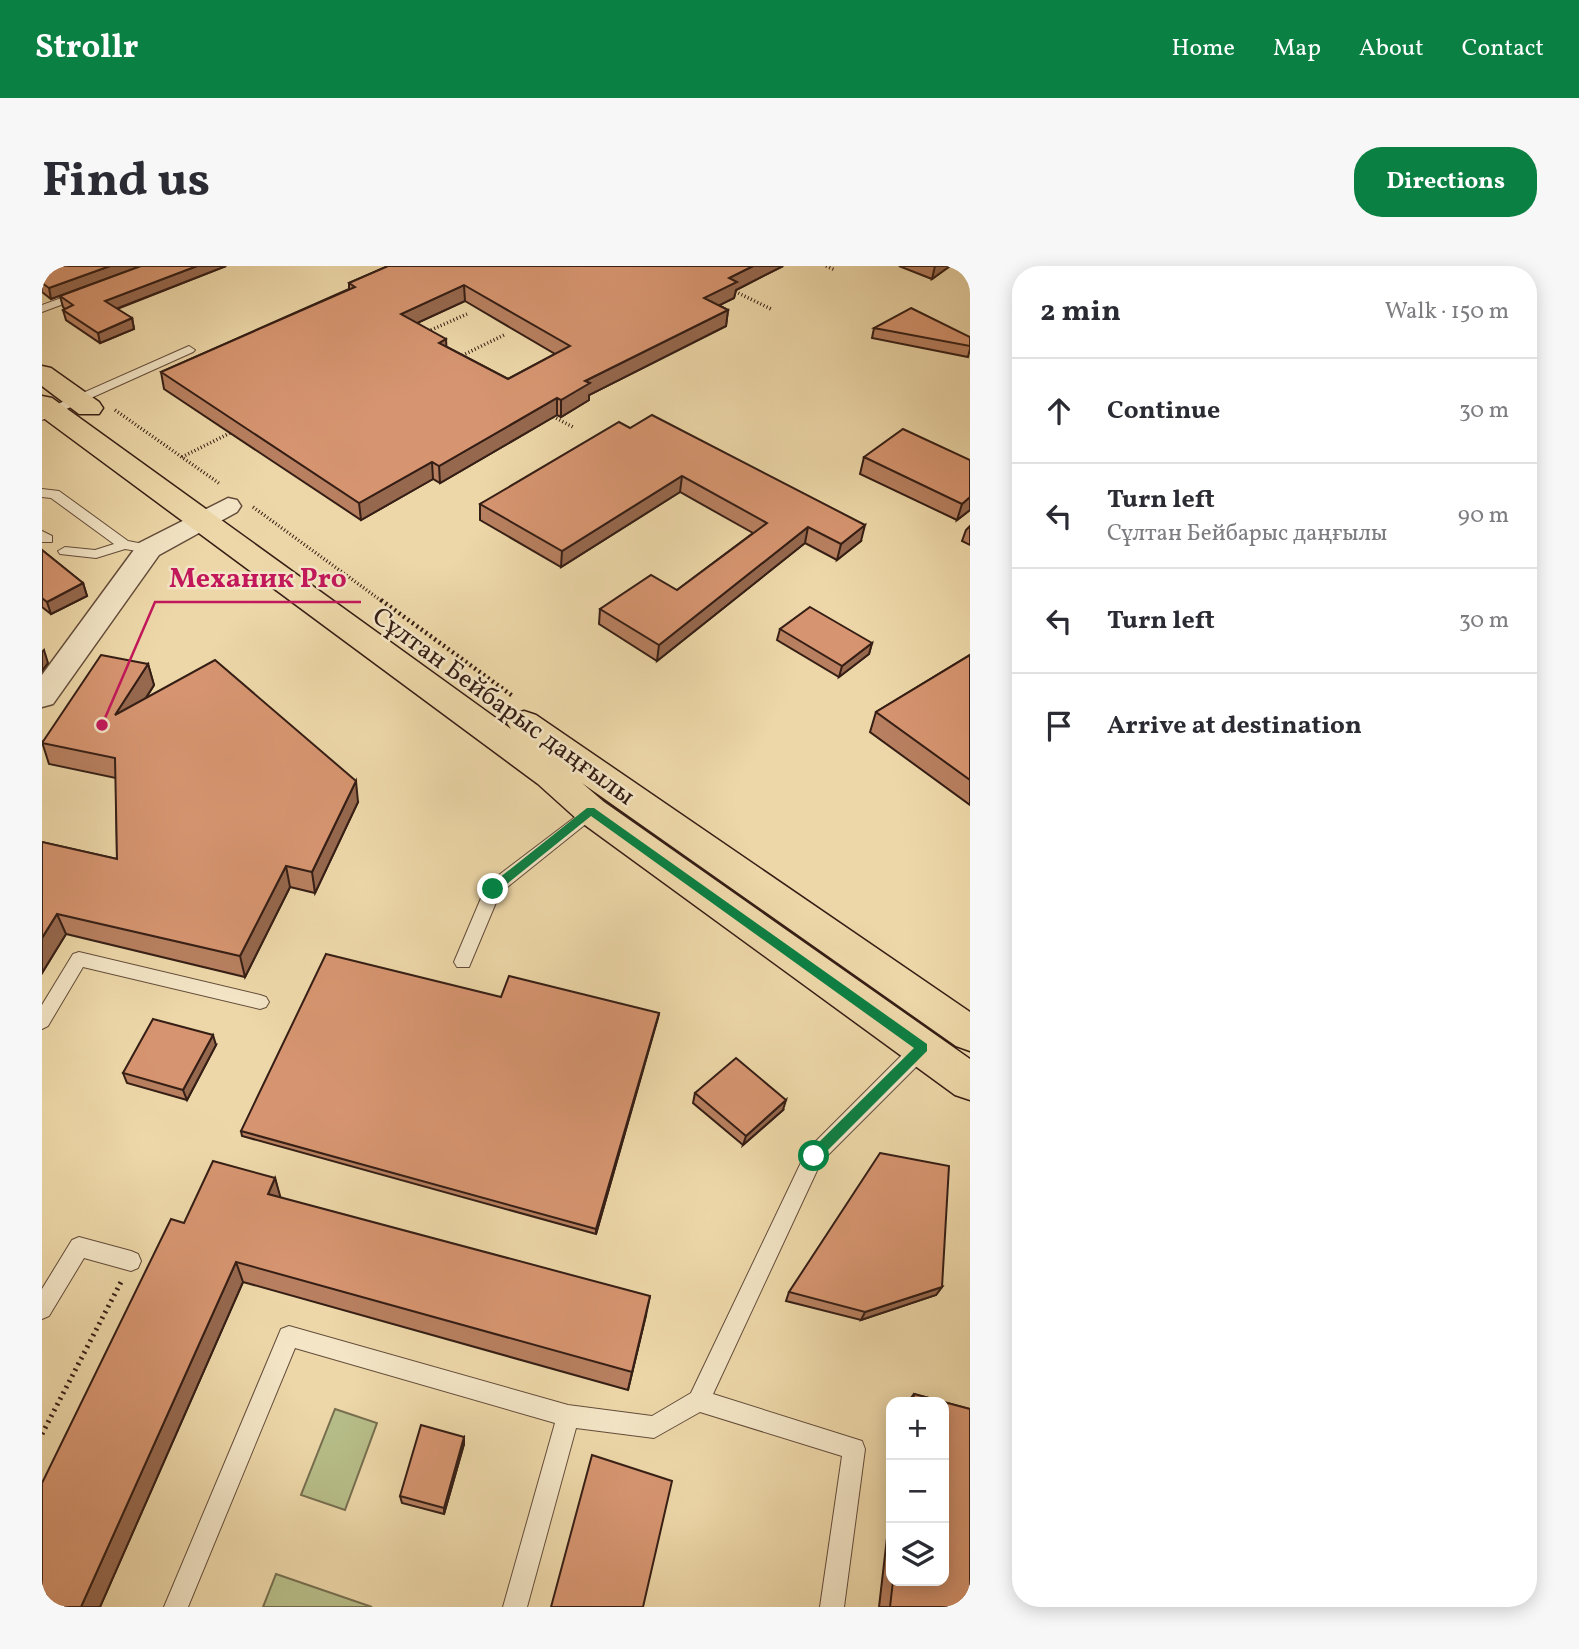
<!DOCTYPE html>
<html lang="en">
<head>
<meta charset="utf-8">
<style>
	:root { --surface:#fff; --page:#f7f7f7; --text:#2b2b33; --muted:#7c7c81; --line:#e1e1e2; --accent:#0b8043 }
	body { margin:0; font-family:Vollkorn,serif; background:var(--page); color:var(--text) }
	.controls { position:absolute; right:21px; bottom:21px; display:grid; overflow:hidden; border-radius:14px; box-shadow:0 4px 18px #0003 }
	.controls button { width:63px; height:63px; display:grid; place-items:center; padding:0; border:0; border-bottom:2px solid var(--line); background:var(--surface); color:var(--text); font:35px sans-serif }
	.stop { position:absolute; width:21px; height:21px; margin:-16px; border:5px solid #0b8043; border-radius:50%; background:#fff }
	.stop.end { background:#0b8043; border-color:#fff; box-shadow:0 2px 7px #0008 }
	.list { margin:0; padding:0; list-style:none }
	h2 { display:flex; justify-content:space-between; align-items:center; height:91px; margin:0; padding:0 28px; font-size:30px }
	h2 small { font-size:23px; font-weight:400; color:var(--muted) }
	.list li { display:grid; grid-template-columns:46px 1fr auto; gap:21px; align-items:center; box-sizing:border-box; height:105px; padding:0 28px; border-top:2px solid var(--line) }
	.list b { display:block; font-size:26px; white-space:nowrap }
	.list p { margin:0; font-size:23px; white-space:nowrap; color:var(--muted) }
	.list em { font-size:23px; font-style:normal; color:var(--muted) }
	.icon { flex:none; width:38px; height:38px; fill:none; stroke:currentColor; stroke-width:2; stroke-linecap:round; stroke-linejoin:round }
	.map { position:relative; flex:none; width:928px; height:1341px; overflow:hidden; border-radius:28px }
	header { display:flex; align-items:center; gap:42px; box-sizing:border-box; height:98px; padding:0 35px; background:var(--accent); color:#fff }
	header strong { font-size:33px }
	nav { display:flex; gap:38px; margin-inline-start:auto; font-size:24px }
	.intro { display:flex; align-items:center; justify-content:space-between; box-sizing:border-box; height:168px; padding:0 42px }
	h1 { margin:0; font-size:49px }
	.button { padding:18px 32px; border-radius:28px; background:var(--accent); color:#fff; font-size:24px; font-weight:700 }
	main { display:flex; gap:42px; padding:0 42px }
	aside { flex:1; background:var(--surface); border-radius:28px; box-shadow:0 4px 18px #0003 }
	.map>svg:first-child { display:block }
	.green { fill:#b7be89; stroke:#766e4f; stroke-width:2 }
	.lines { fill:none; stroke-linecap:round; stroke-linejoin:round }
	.lane-casing { stroke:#634c3a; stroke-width:2 }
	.street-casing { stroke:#634c3a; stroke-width:3 }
	.primary-casing { stroke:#351e15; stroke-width:3 }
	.path-far2 { stroke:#351e15; stroke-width:3.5; stroke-dasharray:1 2.5; stroke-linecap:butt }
	.path-far1 { stroke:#351e15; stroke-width:4.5; stroke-dasharray:2 3.5; stroke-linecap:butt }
	.path { stroke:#351e15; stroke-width:5; stroke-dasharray:2 4.5; stroke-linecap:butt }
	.lane { fill:#f3e5c6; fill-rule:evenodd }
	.street { fill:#f3e5c6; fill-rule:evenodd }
	.primary { fill:#edd7a8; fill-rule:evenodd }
	.wall { fill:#b88060; stroke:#351e15; stroke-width:2; fill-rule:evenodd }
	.shaded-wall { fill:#96684e; stroke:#351e15; stroke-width:2 }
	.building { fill:#d69570; stroke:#351e15; stroke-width:2; fill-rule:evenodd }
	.route { fill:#0b8043 }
	.labels { text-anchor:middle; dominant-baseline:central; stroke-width:5; stroke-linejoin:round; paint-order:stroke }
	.street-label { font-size:26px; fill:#351e15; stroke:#f3e5c6 }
	.leader { fill:none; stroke:#c2185b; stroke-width:2.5 }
	.callout-dot { fill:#c2185b; stroke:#f3e5c6; stroke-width:2.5 }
	.callout-label { font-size:28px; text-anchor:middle; font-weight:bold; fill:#c2185b; stroke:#f3e5c6; stroke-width:5; stroke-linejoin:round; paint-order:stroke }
</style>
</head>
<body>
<header>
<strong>Strollr</strong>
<nav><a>Home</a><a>Map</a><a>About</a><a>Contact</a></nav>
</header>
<div class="intro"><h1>Find us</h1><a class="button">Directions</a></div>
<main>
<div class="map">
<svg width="928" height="1341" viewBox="0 0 928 1341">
	<rect width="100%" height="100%" fill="#edd7a8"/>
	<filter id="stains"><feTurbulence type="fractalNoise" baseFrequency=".00286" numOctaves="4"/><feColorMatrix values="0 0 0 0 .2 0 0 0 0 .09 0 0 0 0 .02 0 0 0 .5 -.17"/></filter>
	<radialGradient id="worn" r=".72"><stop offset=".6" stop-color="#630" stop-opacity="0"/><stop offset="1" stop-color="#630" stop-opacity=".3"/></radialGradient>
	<g class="green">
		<polygon points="293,1143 335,1157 303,1244 259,1229"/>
		<polygon points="234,1308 330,1341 221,1341"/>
	</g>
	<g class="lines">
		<g class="lane-casing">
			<g id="lane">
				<polygon points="39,25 43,26 43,30 0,46 0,39"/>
				<polygon points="147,80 153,84 151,86 0,154 0,145"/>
				<polygon points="0,223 17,225 86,275 112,280 114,283 107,287 83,283 54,292 18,288 16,285 23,281 53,284 72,278 9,232 0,231"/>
				<polygon points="0,265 10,270 10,276 0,276"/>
				<polygon points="549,539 555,541 557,545 555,549 458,627 427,701 415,701 412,696 445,618"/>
				<polygon points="37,686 218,729 224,731 227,736 224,741 218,743 41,701 6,760 0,763 0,739 31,688"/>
				<polygon points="881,773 888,775 890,781 888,787 779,896 671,1128 820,1175 823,1183 802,1341 778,1341 800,1190 658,1146 612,1172 534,1162 485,1341 461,1341 513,1157 253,1082 146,1341 122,1341 239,1063 247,1060 526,1139 610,1150 649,1127 765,884 874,775"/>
				<polygon points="37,971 89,985 96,988 99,995 96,1002 89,1005 42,992 7,1050 0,1053 0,1023 30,974"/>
			</g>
		</g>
		<g class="street-casing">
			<polygon id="street" points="186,232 195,234 199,240 195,246 117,289 11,438 0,441 0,409 97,277"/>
		</g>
		<g class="primary-casing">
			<g id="primary">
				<polygon points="0,100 9,102 57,136 61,142 57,148 37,148 0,120"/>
				<polygon points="0,130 10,132 469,463 465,457 470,449 482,445 494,449 928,746 928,785 914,780 540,517 562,536 928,793 928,834 913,829 536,554 496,518 0,151"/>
			</g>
		</g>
		<g class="path-far2">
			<polyline points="784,0 793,4"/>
			<polyline points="690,24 729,43"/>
			<polyline points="389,64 425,48"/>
			<polyline points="417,91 462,69"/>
			<polyline points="73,144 178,218"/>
			<polyline points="508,149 531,161"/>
			<polyline points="140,191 192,165"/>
			<polyline points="211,241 341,336"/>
		</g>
		<polyline class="path-far1" points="339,334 472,431"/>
		<polyline class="path" points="0,1168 79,1016"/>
		<use href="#lane" class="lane"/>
		<use href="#street" class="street"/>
		<use href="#primary" class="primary"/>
	</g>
	<g class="wall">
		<polygon points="0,0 184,0 75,43 90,52 92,63 58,77 24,54 21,44 23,43 21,41 18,30 82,6 9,33 0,26"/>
		<path d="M346,0H741L694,24L692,32L677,39L686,44L684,60L547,129V134L519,151L515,149L398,217L391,213L319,254L122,123L119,106L307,23V17ZM423,35L513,88L466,113L405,81L375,57Z"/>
		<polygon points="857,0 908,0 890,13"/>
		<polygon points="832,62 928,71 928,83 926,91 830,72"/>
		<polygon points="588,162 819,275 795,294 763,277 615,395 557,358 558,343 635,324 711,267 638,226 519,301 438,254 438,238"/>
		<polygon points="822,191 928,194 928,244 915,254 818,208"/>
		<polygon points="928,260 928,279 920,275 924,264"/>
		<polygon points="0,284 41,317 45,330 9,348 0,341"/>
		<polygon points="738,363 830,377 827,388 797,411 735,374"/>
		<polygon points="928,389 928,539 828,466 834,446"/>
		<polygon points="106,398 112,419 104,432 316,536 273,627 248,621 203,711 24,668 0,707 0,576 75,593 74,512 7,498 0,476"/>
		<polygon points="459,731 617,747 554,968 200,870 199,865"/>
		<polygon points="174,779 145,834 85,817 81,807"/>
		<polygon points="653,827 741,844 701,879 651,837"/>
		<polygon points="233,912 238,932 604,1049 586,1124 201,1016 58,1341 0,1341 142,957"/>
		<polygon points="900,1021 894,1029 819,1054 744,1035 747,1026"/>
		<polygon points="872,1128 928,1143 928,1341 837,1341 849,1237 849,1315 902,1315 902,1136 866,1136"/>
		<polygon points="422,1171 422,1178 402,1248 360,1237 358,1230"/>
	</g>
	<g class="shaded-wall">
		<polygon points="68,0 99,0 9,33 7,22"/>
		<polygon points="155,0 184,0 66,46 63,35"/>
		<polygon points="711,0 741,0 694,24 692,32 660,48 662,32 687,12"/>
		<polygon points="893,0 908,0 890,13"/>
		<polygon points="422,19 423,35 360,64 359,48"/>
		<polygon points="686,44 684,60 547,129 547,134 519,151 519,134 543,115"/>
		<polygon points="90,52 92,63 58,77 56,67"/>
		<polygon points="404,73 405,90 397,77"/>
		<polygon points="515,132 515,149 398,217 397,200"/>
		<polygon points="390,196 391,213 319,254 317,237"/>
		<polygon points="640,210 638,226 519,301 520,285"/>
		<polygon points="928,231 928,244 915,254 920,238"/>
		<polygon points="823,259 819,275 795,294 799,278"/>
		<polygon points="766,261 763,277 615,395 617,379"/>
		<polygon points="41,317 45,330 9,348 5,336"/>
		<polygon points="830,377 827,388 797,411 800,400"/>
		<polygon points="2,384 6,397 0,405 0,386"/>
		<polygon points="106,398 112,419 79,471 73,449"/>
		<polygon points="314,515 316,536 273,627 270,606"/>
		<polygon points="244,600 248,621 203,711 198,690"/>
		<polygon points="15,648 24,668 0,707 0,672"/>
		<polygon points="617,747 616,752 554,968 554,963"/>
		<polygon points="171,769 174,779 145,834 141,824"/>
		<polygon points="744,834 741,844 701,879 704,870"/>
		<polygon points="233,912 239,933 226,928"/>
		<polygon points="194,996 201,1016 58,1341 39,1341"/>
		<polygon points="900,1021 894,1029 819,1054 823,1046"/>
		<polygon points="608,1030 604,1049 586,1124 590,1106"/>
		<polygon points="422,1171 422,1178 402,1248 402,1242"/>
	</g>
	<g class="building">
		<polygon points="0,0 68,0 7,22 0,17"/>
		<polygon points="99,0 155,0 63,35 90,52 56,67 21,44 31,39 18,30"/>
		<path d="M346,0H711L687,12L695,16L662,32L686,44L543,115L548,117L519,134L515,132L397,200L390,196L317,237L119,106L313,21L307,17ZM422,19L528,80L466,113L397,77L404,73L359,48Z"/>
		<polygon points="869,42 928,71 928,80 832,62"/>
		<polygon points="610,149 823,259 799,278 766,261 617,379 558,343 609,309 635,324 725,257 640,210 520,285 438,238 577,156 588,162"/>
		<polygon points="861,163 928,194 928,231 920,238 822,191"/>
		<polygon points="0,284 41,317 5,336 0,332"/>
		<polygon points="768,341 830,377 800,400 738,363"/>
		<polygon points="59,389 106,398 73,449 173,394 314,515 270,606 244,600 198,690 15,648 0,672 0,576 75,593 73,492 0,477"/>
		<polygon points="928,389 928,514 834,446"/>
		<polygon points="284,688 459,731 467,710 617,747 554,963 199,865"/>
		<polygon points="111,753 171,769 141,824 81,807"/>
		<polygon points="694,792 744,834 704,870 653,827"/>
		<polygon points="838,887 907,900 900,1021 823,1046 747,1026"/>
		<polygon points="171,895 233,912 226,928 608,1030 590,1106 194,996 39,1341 0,1341 0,1217 129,953 142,957"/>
		<polygon points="872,1128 928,1143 928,1341 848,1341 851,1315 902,1315 902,1136 871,1136"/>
		<polygon points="379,1159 422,1171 402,1242 358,1230"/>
		<polygon points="550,1189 630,1215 601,1341 509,1341"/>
	</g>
	<polygon class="route" points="545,542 552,542 885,778 885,785 776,894 767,894 767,886 872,782 549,550 455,626 447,626 447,620"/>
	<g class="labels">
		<g class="street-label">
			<text transform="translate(461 441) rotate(36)">Сұлтан Бейбарыс даңғылы</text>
		</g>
	</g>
	<path class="leader" d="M60 459L113 336H319"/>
	<circle class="callout-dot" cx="60" cy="459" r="7"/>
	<g class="callout-label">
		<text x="216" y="321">Механик Pro</text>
	</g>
	<rect width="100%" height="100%" filter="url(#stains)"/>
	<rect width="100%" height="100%" fill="url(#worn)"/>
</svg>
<div class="controls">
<button>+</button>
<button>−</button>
<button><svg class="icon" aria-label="layers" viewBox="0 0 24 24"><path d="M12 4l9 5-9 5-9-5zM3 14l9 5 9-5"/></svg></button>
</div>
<div class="stop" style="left:772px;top:890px"></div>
<div class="stop end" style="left:451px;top:623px"></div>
</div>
<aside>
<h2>2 min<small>Walk · 150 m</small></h2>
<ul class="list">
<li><svg class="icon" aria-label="ahead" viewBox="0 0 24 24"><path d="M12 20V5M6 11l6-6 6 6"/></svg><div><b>Continue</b></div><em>30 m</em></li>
<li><svg class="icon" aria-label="left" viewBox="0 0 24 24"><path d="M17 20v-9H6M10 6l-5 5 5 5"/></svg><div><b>Turn left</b><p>Сұлтан Бейбарыс даңғылы</p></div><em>90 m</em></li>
<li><svg class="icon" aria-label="left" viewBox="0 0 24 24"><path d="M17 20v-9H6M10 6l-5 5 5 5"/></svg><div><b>Turn left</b></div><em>30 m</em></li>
<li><svg class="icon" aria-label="arrive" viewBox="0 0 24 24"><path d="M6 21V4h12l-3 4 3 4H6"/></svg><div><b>Arrive at destination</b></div></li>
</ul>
</aside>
</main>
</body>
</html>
